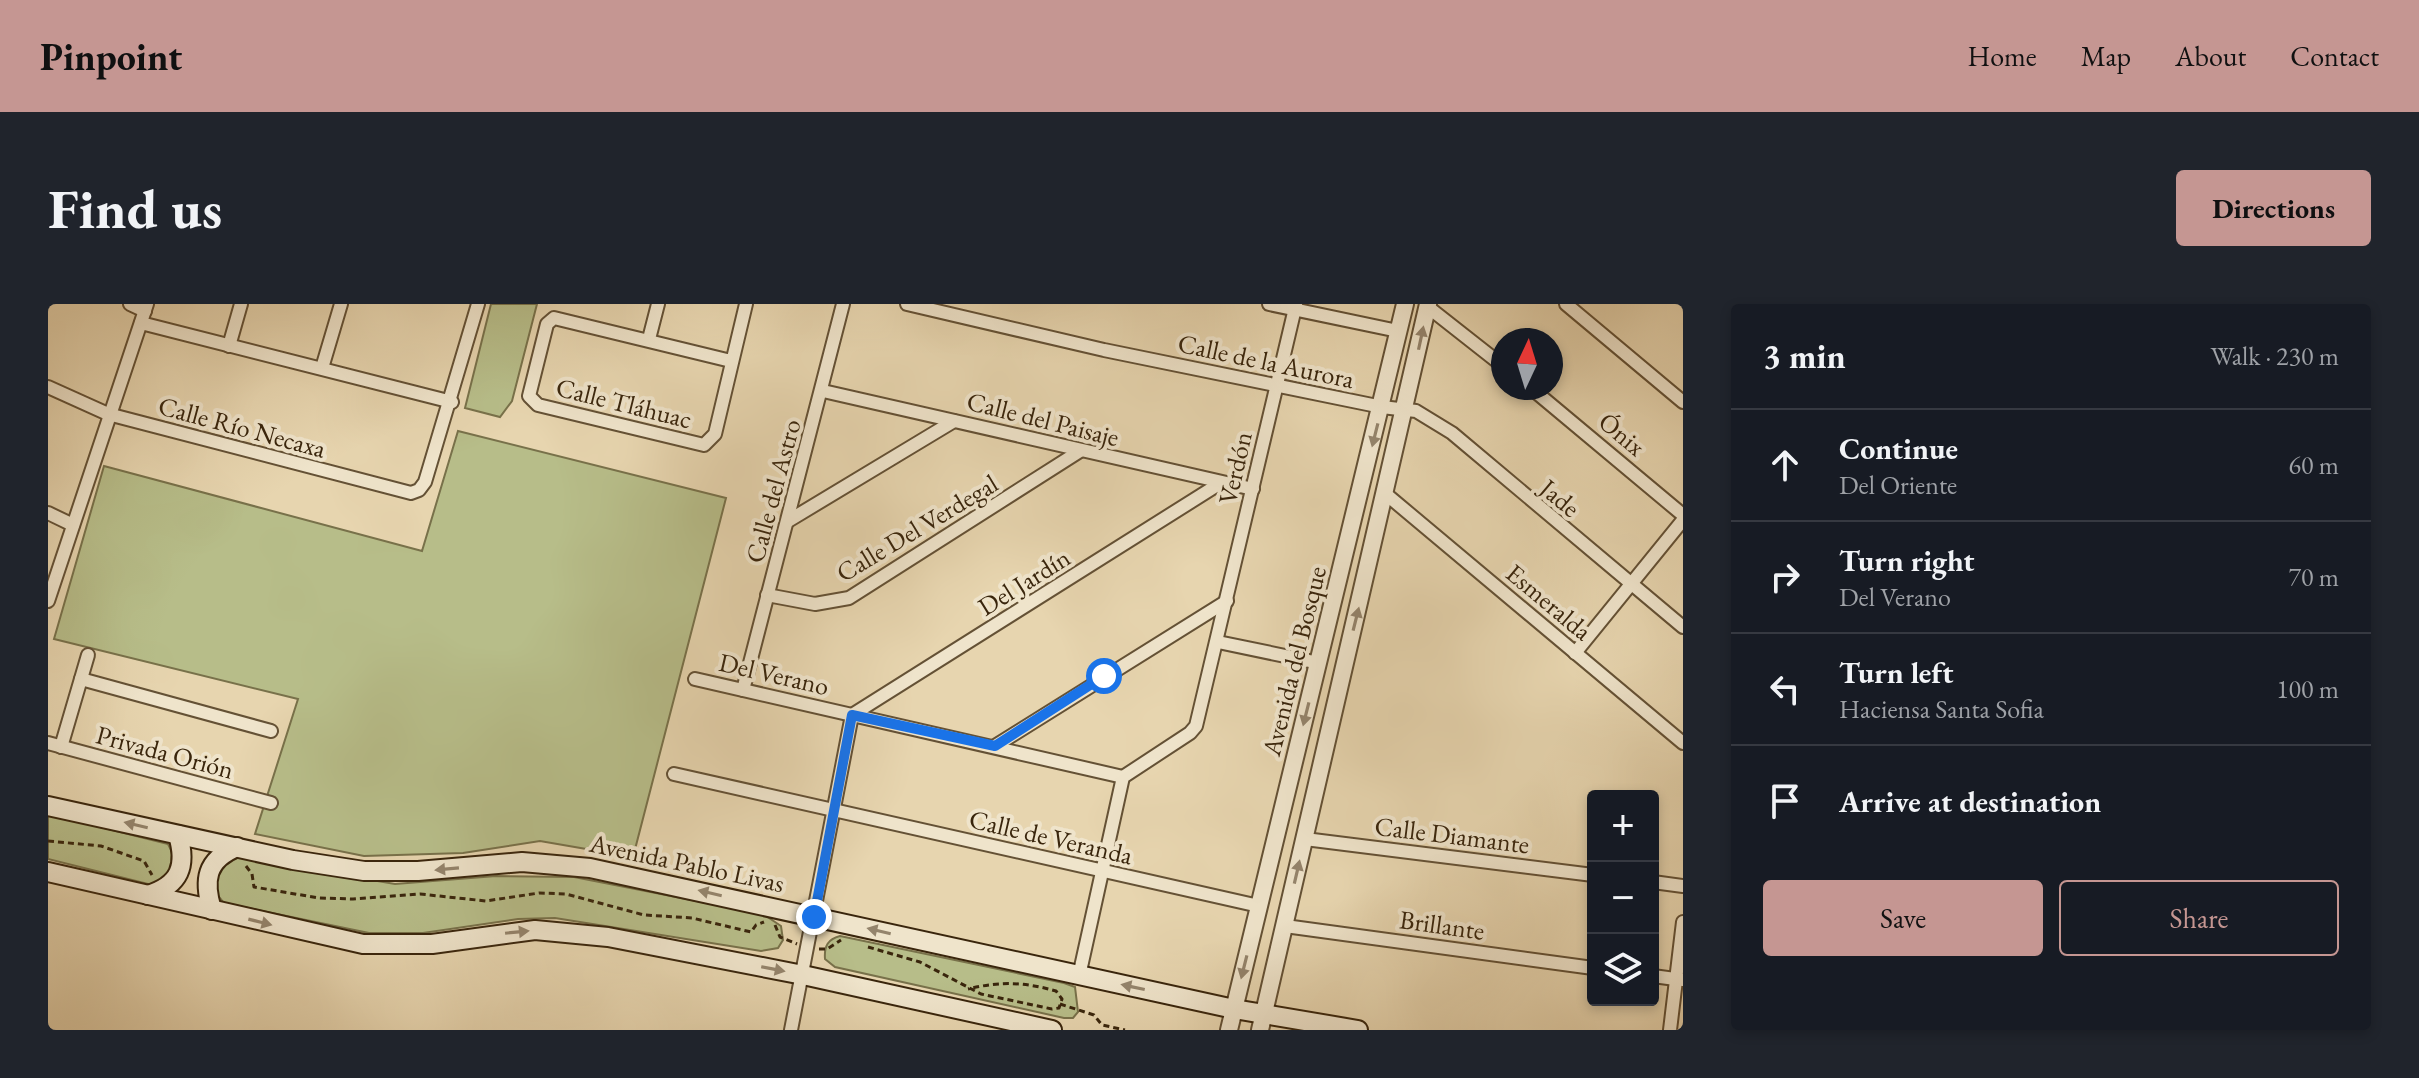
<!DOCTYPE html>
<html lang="en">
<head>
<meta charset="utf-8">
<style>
	:root { --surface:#171b24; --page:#20242c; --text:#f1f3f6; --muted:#9ea1a6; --line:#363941; --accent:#c59692 }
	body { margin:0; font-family:"EB Garamond",serif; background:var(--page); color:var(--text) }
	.controls { position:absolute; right:24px; bottom:24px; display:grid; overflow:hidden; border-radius:8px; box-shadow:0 4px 12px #0003 }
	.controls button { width:72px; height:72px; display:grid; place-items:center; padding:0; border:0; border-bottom:2px solid var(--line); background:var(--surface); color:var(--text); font:40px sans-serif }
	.compass { position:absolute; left:1443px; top:24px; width:72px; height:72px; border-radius:50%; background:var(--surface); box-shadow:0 4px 12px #0003; rotate:4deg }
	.stop { position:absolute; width:24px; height:24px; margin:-18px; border:6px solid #1a73e8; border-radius:50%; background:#fff }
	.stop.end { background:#1a73e8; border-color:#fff; box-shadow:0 2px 8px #0008 }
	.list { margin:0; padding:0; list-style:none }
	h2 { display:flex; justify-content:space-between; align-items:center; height:104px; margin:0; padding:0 32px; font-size:34px }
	h2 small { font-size:26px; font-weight:400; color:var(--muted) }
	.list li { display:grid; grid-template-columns:52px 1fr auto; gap:24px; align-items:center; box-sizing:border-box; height:112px; padding:0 32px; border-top:2px solid var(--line) }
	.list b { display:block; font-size:30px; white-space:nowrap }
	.list p { margin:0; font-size:26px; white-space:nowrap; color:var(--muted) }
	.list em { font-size:26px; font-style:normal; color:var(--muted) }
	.actions { display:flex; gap:16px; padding:24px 32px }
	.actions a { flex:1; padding:18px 0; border:2px solid var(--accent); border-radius:8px; text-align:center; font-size:28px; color:var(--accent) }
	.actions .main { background:var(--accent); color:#111 }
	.icon { flex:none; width:44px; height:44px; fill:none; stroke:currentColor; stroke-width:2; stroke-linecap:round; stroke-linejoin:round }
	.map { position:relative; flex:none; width:1635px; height:726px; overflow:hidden; border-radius:8px }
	header { display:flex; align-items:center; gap:48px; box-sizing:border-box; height:112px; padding:0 40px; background:var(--accent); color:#111 }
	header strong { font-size:38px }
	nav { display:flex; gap:44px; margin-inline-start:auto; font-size:28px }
	.intro { display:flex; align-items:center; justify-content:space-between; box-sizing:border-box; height:192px; padding:0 48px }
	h1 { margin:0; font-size:56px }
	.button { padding:20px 36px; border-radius:8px; background:var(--accent); color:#111; font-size:28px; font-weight:700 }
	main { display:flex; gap:48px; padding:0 48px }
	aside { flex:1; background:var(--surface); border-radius:8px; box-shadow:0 4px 12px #0003 }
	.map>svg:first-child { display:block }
	.green { fill:#b7bd89; stroke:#78714a; stroke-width:2 }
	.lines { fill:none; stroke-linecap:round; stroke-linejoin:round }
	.minor-casing { stroke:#645135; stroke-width:16 }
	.tertiary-casing { stroke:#645135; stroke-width:20 }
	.secondary-casing { stroke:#39250c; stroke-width:22 }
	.path { stroke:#39250c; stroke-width:3; stroke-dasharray:6 4; stroke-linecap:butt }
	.minor { stroke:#efe4cb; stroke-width:12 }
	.tertiary { stroke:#efe4cb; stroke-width:16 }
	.secondary { stroke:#efe4cb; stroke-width:18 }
	.oneway { fill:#94846c }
	.route { stroke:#1a73e8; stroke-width:10 }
	.labels { text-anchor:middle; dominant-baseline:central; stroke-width:8; stroke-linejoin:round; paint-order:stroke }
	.street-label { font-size:26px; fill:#39250c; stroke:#efe4cb }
</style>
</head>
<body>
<header>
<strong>Pinpoint</strong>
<nav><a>Home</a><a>Map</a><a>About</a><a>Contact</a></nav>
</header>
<div class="intro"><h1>Find us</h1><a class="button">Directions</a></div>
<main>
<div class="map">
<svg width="1635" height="726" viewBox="0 0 1635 726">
	<rect width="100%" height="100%" fill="#e7d5af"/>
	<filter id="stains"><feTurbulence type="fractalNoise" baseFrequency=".0025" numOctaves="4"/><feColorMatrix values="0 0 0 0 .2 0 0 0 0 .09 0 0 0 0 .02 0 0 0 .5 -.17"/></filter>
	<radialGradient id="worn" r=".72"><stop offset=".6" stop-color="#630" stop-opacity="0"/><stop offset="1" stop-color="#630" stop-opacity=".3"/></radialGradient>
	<g class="green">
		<polygon points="443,0 489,0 464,97 452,113 417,104"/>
		<polygon points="410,127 678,194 585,553 492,537 415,549 316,552 207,530 250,395 6,335 56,162 374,247"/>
		<polygon points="0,510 120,540 127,554 123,571 104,581 0,555"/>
		<polygon points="189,553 347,580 448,572 526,573 715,610 733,622 735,636 730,644 713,647 507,614 470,615 375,629 321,629 176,599 168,589 167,570 183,554"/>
		<path d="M792,632L1016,679L1027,683L1030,708L1025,714H1016L787,663L777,655C776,642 780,635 792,632Z"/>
	</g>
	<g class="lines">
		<g class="minor-casing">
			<g id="minor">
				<polyline points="82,0 97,7"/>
				<polyline points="859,0 1056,46 1334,103 1368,107 1404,129 1635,323"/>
				<polyline points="1221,0 1350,27"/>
				<polyline points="1518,0 1635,98"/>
				<polyline points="1380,3 1455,62"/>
				<polyline points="93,19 404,98"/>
				<polyline points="601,35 610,0"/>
				<polyline points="181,42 193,0"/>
				<polyline points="683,57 506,14 499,20 481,92 490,101 656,141 667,130 698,0"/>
				<polyline points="274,64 293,0"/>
				<polyline points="0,83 60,110 363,189 371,186 377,178 430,0"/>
				<polyline points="1483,84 1635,211"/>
				<polyline points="775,87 1205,185"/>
				<polyline points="1339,191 1635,439"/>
				<polyline points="0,209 25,221"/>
				<polyline points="740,217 906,117"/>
				<polyline points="719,291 767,300 801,294 1032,147"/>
				<polyline points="0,297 99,0"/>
				<polyline points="1170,338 1271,359"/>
				<polyline points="1527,349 1635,216"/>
				<polyline points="33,375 223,427"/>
				<polyline points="647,375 1075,473"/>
				<polyline points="695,386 795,0"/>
				<polyline points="0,439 223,499"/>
				<polyline points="947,442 1179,297"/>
				<polyline points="13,443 40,351"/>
				<polyline points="626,470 1211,602"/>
				<polyline points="1257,535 1545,571"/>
				<polyline points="1605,578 1635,582"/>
				<polyline points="1237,622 1545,664"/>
				<polyline points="1031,672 1075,473 1142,429 1148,422 1248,0"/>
				<polyline points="1605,672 1635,676"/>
				<polyline points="743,726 804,411 1171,180"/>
				<polyline points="1622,726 1635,618"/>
			</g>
		</g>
		<g class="tertiary-casing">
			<g id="tertiary">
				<polyline points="1181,726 1357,0"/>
				<polyline points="1212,726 1380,0"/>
			</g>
		</g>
		<g class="secondary-casing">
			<g id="secondary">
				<polyline points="0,502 245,556 316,567 370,567 474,558 542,564 1186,705 1310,726"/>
				<polyline points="0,568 315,640 384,640 487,626 560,633 755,671 1004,726"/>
				<path d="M100,591C132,581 139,562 130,531"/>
				<path d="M164,606C155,576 158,556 189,543"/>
			</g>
		</g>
		<g class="path">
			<polyline points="0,537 53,542 96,557 104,571"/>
			<polyline points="198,562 204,570 206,583 271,594 305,595 372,590 438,597 491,589 518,590 596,611 644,614 703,628 708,621 716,618"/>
			<polyline points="727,621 732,633 749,640"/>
			<path d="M820,643L872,658L933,690L1004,705L1011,704L1014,695L1008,687C976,678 953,677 920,685"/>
			<polyline points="771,645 779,645 793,636"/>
			<polyline points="1012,700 1046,711 1054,721 1077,726"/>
		</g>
		<use href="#minor" class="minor"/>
		<use href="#tertiary" class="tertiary"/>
		<use href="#secondary" class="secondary"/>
	</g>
	<defs><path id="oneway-solid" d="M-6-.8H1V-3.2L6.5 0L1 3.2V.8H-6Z" transform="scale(2)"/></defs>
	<g class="oneway">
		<use href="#oneway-solid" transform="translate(1373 34) rotate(-78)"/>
		<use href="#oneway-solid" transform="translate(1327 131) rotate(104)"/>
		<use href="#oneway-solid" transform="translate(1308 315) rotate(-76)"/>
		<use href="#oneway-solid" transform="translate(1258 410) rotate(104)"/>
		<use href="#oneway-solid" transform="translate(88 521) rotate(-167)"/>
		<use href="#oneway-solid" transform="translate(399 565) rotate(175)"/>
		<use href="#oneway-solid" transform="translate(1249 568) rotate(-77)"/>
		<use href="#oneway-solid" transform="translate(662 589) rotate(-167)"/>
		<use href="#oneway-solid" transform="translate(212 618) rotate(14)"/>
		<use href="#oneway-solid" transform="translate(831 627) rotate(-167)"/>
		<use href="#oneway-solid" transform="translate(469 628) rotate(-6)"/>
		<use href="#oneway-solid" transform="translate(1196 663) rotate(104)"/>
		<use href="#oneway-solid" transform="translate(725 665) rotate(11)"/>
		<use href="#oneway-solid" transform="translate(1085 683) rotate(-168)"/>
	</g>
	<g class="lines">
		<polyline class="route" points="766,613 804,411 947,442 1056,372"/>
	</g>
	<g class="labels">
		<g class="street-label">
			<text transform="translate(1218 57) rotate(12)">Calle de la Aurora</text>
			<text transform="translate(576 99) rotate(14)">Calle Tláhuac</text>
			<text transform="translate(995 115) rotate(14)">Calle del Paisaje</text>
			<text transform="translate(194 123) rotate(15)">Calle Río Necaxa</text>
			<text transform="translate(1574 130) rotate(40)">Ónix</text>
			<text transform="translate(1187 164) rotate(-77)">Verdón</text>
			<text transform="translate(725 187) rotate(-75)">Calle del Astro</text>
			<text transform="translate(1512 194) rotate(40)">Jade</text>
			<text transform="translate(869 224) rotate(-31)">Calle Del Verdegal</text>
			<text transform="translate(976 278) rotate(-32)">Del Jardín</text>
			<text transform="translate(1501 298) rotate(40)">Esmeralda</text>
			<text transform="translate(1246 357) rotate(-76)">Avenida del Bosque</text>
			<text transform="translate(726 370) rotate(13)">Del Verano</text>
			<text transform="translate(117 448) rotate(15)">Privada Orión</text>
			<text transform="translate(1404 531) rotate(7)">Calle Diamante</text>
			<text transform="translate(1003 533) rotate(13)">Calle de Veranda</text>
			<text transform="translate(639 559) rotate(12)">Avenida Pablo Livas</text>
			<text transform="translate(1394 621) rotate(8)">Brillante</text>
		</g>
	</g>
	<rect width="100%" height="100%" filter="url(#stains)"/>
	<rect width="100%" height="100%" fill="url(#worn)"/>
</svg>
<div class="controls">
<button>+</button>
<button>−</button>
<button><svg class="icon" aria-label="layers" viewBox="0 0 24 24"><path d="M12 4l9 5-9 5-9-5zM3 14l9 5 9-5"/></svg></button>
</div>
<svg class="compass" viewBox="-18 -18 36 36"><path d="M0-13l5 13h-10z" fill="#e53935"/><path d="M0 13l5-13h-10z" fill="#9ea1a6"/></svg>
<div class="stop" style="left:1056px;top:372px"></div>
<div class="stop end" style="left:766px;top:613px"></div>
</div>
<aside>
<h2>3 min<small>Walk · 230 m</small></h2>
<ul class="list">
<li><svg class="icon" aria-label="ahead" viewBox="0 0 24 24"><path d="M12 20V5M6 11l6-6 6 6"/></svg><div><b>Continue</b><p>Del Oriente</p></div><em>60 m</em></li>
<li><svg class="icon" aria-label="right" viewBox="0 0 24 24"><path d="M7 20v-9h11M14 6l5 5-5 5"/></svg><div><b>Turn right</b><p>Del Verano</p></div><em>70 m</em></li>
<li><svg class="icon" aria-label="left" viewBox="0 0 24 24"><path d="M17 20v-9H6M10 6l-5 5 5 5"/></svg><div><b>Turn left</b><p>Haciensa Santa Sofia</p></div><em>100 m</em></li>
<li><svg class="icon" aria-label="arrive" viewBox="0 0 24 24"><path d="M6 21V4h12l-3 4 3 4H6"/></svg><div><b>Arrive at destination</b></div></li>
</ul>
<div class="actions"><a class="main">Save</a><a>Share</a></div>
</aside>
</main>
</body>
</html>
